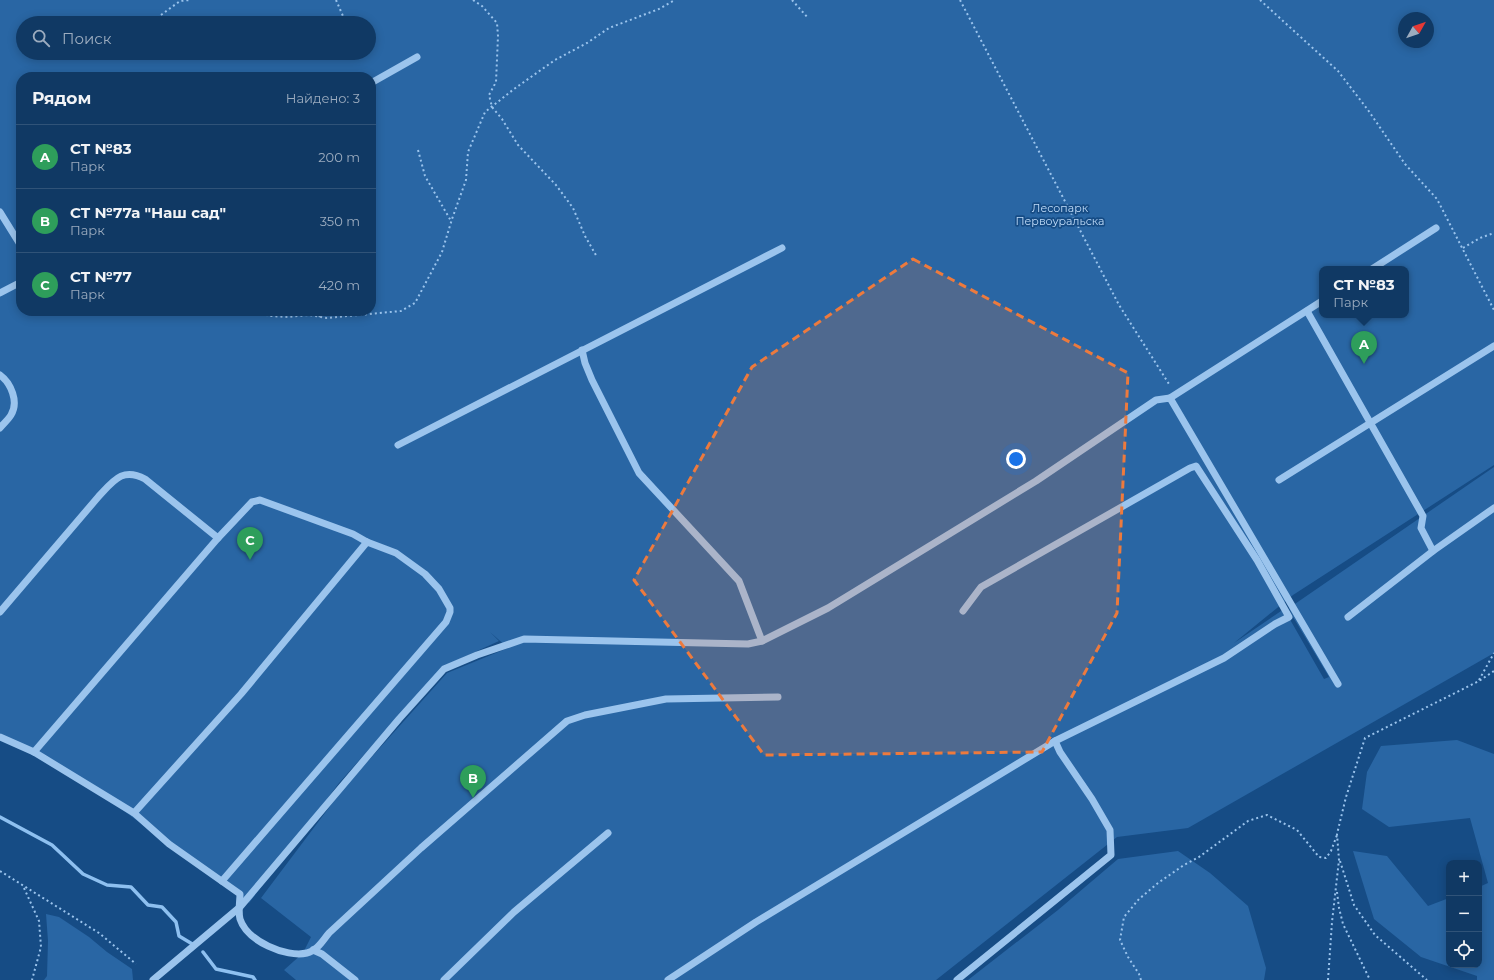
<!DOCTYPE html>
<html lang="ru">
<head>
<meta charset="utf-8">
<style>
	:root { --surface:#103964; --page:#19406a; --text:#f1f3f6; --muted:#9cacbf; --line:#305378; --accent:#ffc758 }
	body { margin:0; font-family:Montserrat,sans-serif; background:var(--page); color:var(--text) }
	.controls { position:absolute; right:12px; bottom:12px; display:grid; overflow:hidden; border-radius:8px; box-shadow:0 2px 10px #0003 }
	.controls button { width:36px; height:36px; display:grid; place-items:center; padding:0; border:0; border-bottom:1px solid var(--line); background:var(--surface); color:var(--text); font:20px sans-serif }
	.compass { position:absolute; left:1398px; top:12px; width:36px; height:36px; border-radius:50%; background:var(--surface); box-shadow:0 2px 10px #0003; rotate:50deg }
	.you { position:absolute; left:1016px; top:459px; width:14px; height:14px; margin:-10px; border:3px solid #fff; border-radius:50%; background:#1a73e8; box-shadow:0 0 0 6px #1a73e833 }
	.badge { display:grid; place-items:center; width:26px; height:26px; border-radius:50%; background:var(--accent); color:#fff; font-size:13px; font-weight:700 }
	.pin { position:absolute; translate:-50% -33px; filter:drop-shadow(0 1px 2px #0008) }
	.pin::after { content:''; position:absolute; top:21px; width:14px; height:12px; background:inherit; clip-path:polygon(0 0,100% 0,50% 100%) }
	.popup { position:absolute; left:1319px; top:266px; width:90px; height:52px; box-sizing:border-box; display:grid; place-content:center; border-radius:8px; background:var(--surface); filter:drop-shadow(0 1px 3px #0005); font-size:13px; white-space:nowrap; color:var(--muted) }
	.popup b { font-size:15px; color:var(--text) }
	.popup::after { content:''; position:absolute; left:50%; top:100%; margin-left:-8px; border:8px solid transparent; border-top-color:var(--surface) }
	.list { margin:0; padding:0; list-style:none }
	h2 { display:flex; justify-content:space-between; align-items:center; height:52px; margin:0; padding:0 16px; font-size:17px }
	h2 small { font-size:13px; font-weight:400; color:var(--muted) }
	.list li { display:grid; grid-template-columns:26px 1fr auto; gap:12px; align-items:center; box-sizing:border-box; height:64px; padding:0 16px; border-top:1px solid var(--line) }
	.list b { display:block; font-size:15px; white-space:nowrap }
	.list p { margin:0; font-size:13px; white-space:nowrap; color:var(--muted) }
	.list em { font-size:13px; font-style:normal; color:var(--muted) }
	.icon { flex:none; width:22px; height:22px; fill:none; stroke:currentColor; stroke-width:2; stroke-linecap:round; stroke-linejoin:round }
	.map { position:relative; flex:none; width:1494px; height:980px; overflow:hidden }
	.search { position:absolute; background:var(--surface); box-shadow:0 2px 10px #0003; left:16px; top:16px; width:360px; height:44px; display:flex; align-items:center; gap:10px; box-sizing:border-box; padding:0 14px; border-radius:22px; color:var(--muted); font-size:15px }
	.panel { position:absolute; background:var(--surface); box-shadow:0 2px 10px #0003; left:16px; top:72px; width:360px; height:244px; border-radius:16px }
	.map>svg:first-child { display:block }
	.green { fill:#2966a4; fill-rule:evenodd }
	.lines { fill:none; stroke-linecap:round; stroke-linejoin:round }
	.stream { stroke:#8ec0f0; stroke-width:3.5 }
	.path { stroke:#9bc4ed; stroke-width:2; stroke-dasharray:2 3; stroke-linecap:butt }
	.minor { stroke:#9bc4ed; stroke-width:7 }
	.marked { fill:#ed7a3d; fill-opacity:0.2; stroke:#ed7a3d; stroke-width:3; stroke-dasharray:8 5; stroke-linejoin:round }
	.labels { text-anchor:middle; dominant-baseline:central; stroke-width:3.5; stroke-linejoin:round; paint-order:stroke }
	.park-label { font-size:11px; fill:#c1ddfa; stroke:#164c85 }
</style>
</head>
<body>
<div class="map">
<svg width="1494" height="980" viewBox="0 0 1494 980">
	<rect width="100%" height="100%" fill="#164c85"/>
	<g class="green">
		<path d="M0,0H1494V465L1293,595L1234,643L1284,609L1324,679L1329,677L1293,617L1289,608L1494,467V653L1188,828L1117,837L936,980H296L284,970L303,953L311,937L261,898L343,789L447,673L508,648L490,632L499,641L442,667L339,783L249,903L86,783L0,738ZM1404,18H1428V42H1404ZM23,23H369V53H23ZM21,77H371V311H21ZM1322,269H1406V315H1322Z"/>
		<polygon points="1457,740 1494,754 1494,980 1477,980 1477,976 1421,957 1374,919 1353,851 1387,856 1428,906 1449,898 1449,965 1479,965 1479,887 1488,883 1470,818 1389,827 1362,809 1367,772 1381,746"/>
		<polygon points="1178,851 1210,873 1248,906 1266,968 1264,980 968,980 1058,910 1118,859"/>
		<polygon points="46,914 59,917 89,937 107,952 132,969 133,980 44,980 47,976 48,941"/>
	</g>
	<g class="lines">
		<g class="stream">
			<polyline points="0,817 52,845 83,874 107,885 131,887 148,905 162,907 176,922 179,936 194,945"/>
			<polyline points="203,952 216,969 253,977 255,980"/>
		</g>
		<g class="path">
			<polyline points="336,0 346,23"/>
			<polyline points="473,0 482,6 497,23 498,36 496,82 489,95 492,107 502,119 518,145 556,185 573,208 585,236 597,257"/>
			<polyline points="792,0 808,18"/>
			<polyline points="960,0 1119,305 1169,384"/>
			<polyline points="1260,0 1338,71 1368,110 1405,164 1437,199 1494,310"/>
			<polyline points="161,15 180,1 190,0"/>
			<polyline points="418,150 425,176 451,221"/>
			<polyline points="1463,248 1480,238 1494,233"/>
			<polyline points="257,311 258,313 271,316 288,317 309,315 327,318 401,311 415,303 442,252 452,219 466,180 468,152 485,112 514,89 555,60 587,43 609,28 659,9 675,0"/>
			<polyline points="317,311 320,317"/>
			<polyline points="1479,680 1494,653"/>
			<polyline points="1340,861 1354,905 1375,935 1427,980"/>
			<polyline points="0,871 99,933 136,964"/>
			<polyline points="24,888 39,921 41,947 32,980"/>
			<polyline points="1337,892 1339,908 1343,924 1370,980"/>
			<polyline points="1141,980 1139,974 1128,957 1120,940 1124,917 1139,899 1158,883 1184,865 1199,857 1248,821 1267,815 1297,830 1319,857 1326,858 1331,851 1337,835"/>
			<polyline points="1328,980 1332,922 1339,860 1337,834 1346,797 1365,738 1479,681 1494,671"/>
		</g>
		<g class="minor">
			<polyline points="371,83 417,57"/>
			<polyline points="0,212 21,246"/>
			<polyline points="1372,269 1436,228"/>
			<polyline points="0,293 21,282"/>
			<polyline points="1307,311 1423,516 1421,528 1433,551"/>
			<polyline points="582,350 585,363 592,380 639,473 739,581 762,641"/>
			<path d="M0,375C11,383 19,402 11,415C8,420 3,424 0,428"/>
			<polyline points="1170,398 1322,301"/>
			<polyline points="398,445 782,248"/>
			<polyline points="1279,480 1494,346"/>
			<path d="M0,612L99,496C114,480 123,467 145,479L218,538"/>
			<polyline points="1348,617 1433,551 1494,508"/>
			<path d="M0,737L34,752L134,813L169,844L240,894C240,901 238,911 240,919C247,941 286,958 307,953C317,951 323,940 329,933L421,848L567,721L585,715L666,699L778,697"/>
			<polyline points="34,752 218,538 252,502 260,500 353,534 367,542 396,553 425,574 439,589 450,608 450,612 446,622 222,881"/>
			<polyline points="134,813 241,694 367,542"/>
			<polyline points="313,950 322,954 355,980"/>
			<polyline points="153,980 240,907 399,719 444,669 477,655 524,639 748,644 762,641 828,608 1036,481 1156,400 1170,398 1338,684"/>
			<polyline points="444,980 514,912 608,833"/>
			<polyline points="668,980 756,922 1055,741 1224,658 1275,624 1289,617 1257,560 1196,466 1190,468 981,587 963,611"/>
			<polyline points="957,980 1111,855 1110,830 1092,799 1060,752 1055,741"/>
		</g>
	</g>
	<path class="marked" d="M913,259L1128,373L1117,613L1042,752L764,755L634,580L752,367Z"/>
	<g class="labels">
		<g class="park-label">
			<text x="1060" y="208">Лесопарк<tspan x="1060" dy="13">Первоуральска</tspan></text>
		</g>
	</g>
</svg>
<div class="controls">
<button>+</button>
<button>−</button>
<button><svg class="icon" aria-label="locate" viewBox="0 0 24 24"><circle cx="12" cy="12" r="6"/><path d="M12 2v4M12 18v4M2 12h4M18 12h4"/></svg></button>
</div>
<svg class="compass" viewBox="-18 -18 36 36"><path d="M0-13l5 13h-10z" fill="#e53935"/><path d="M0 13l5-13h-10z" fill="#9cacbf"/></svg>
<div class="you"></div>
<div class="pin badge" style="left:1364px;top:364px;background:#2e9e5b">A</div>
<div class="popup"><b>СТ №83</b>Парк</div>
<div class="pin badge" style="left:473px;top:798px;background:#2e9e5b">B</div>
<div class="pin badge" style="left:250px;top:560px;background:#2e9e5b">C</div>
<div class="search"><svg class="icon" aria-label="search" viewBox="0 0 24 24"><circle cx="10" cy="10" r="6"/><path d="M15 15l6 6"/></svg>Поиск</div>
<section class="panel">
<h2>Рядом<small>Найдено: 3</small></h2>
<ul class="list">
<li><span class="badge" style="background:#2e9e5b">A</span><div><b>СТ №83</b><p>Парк</p></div><em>200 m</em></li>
<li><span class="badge" style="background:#2e9e5b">B</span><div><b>СТ №77а &quot;Наш сад&quot;</b><p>Парк</p></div><em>350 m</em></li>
<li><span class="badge" style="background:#2e9e5b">C</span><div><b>СТ №77</b><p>Парк</p></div><em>420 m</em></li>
</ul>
</section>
</div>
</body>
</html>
